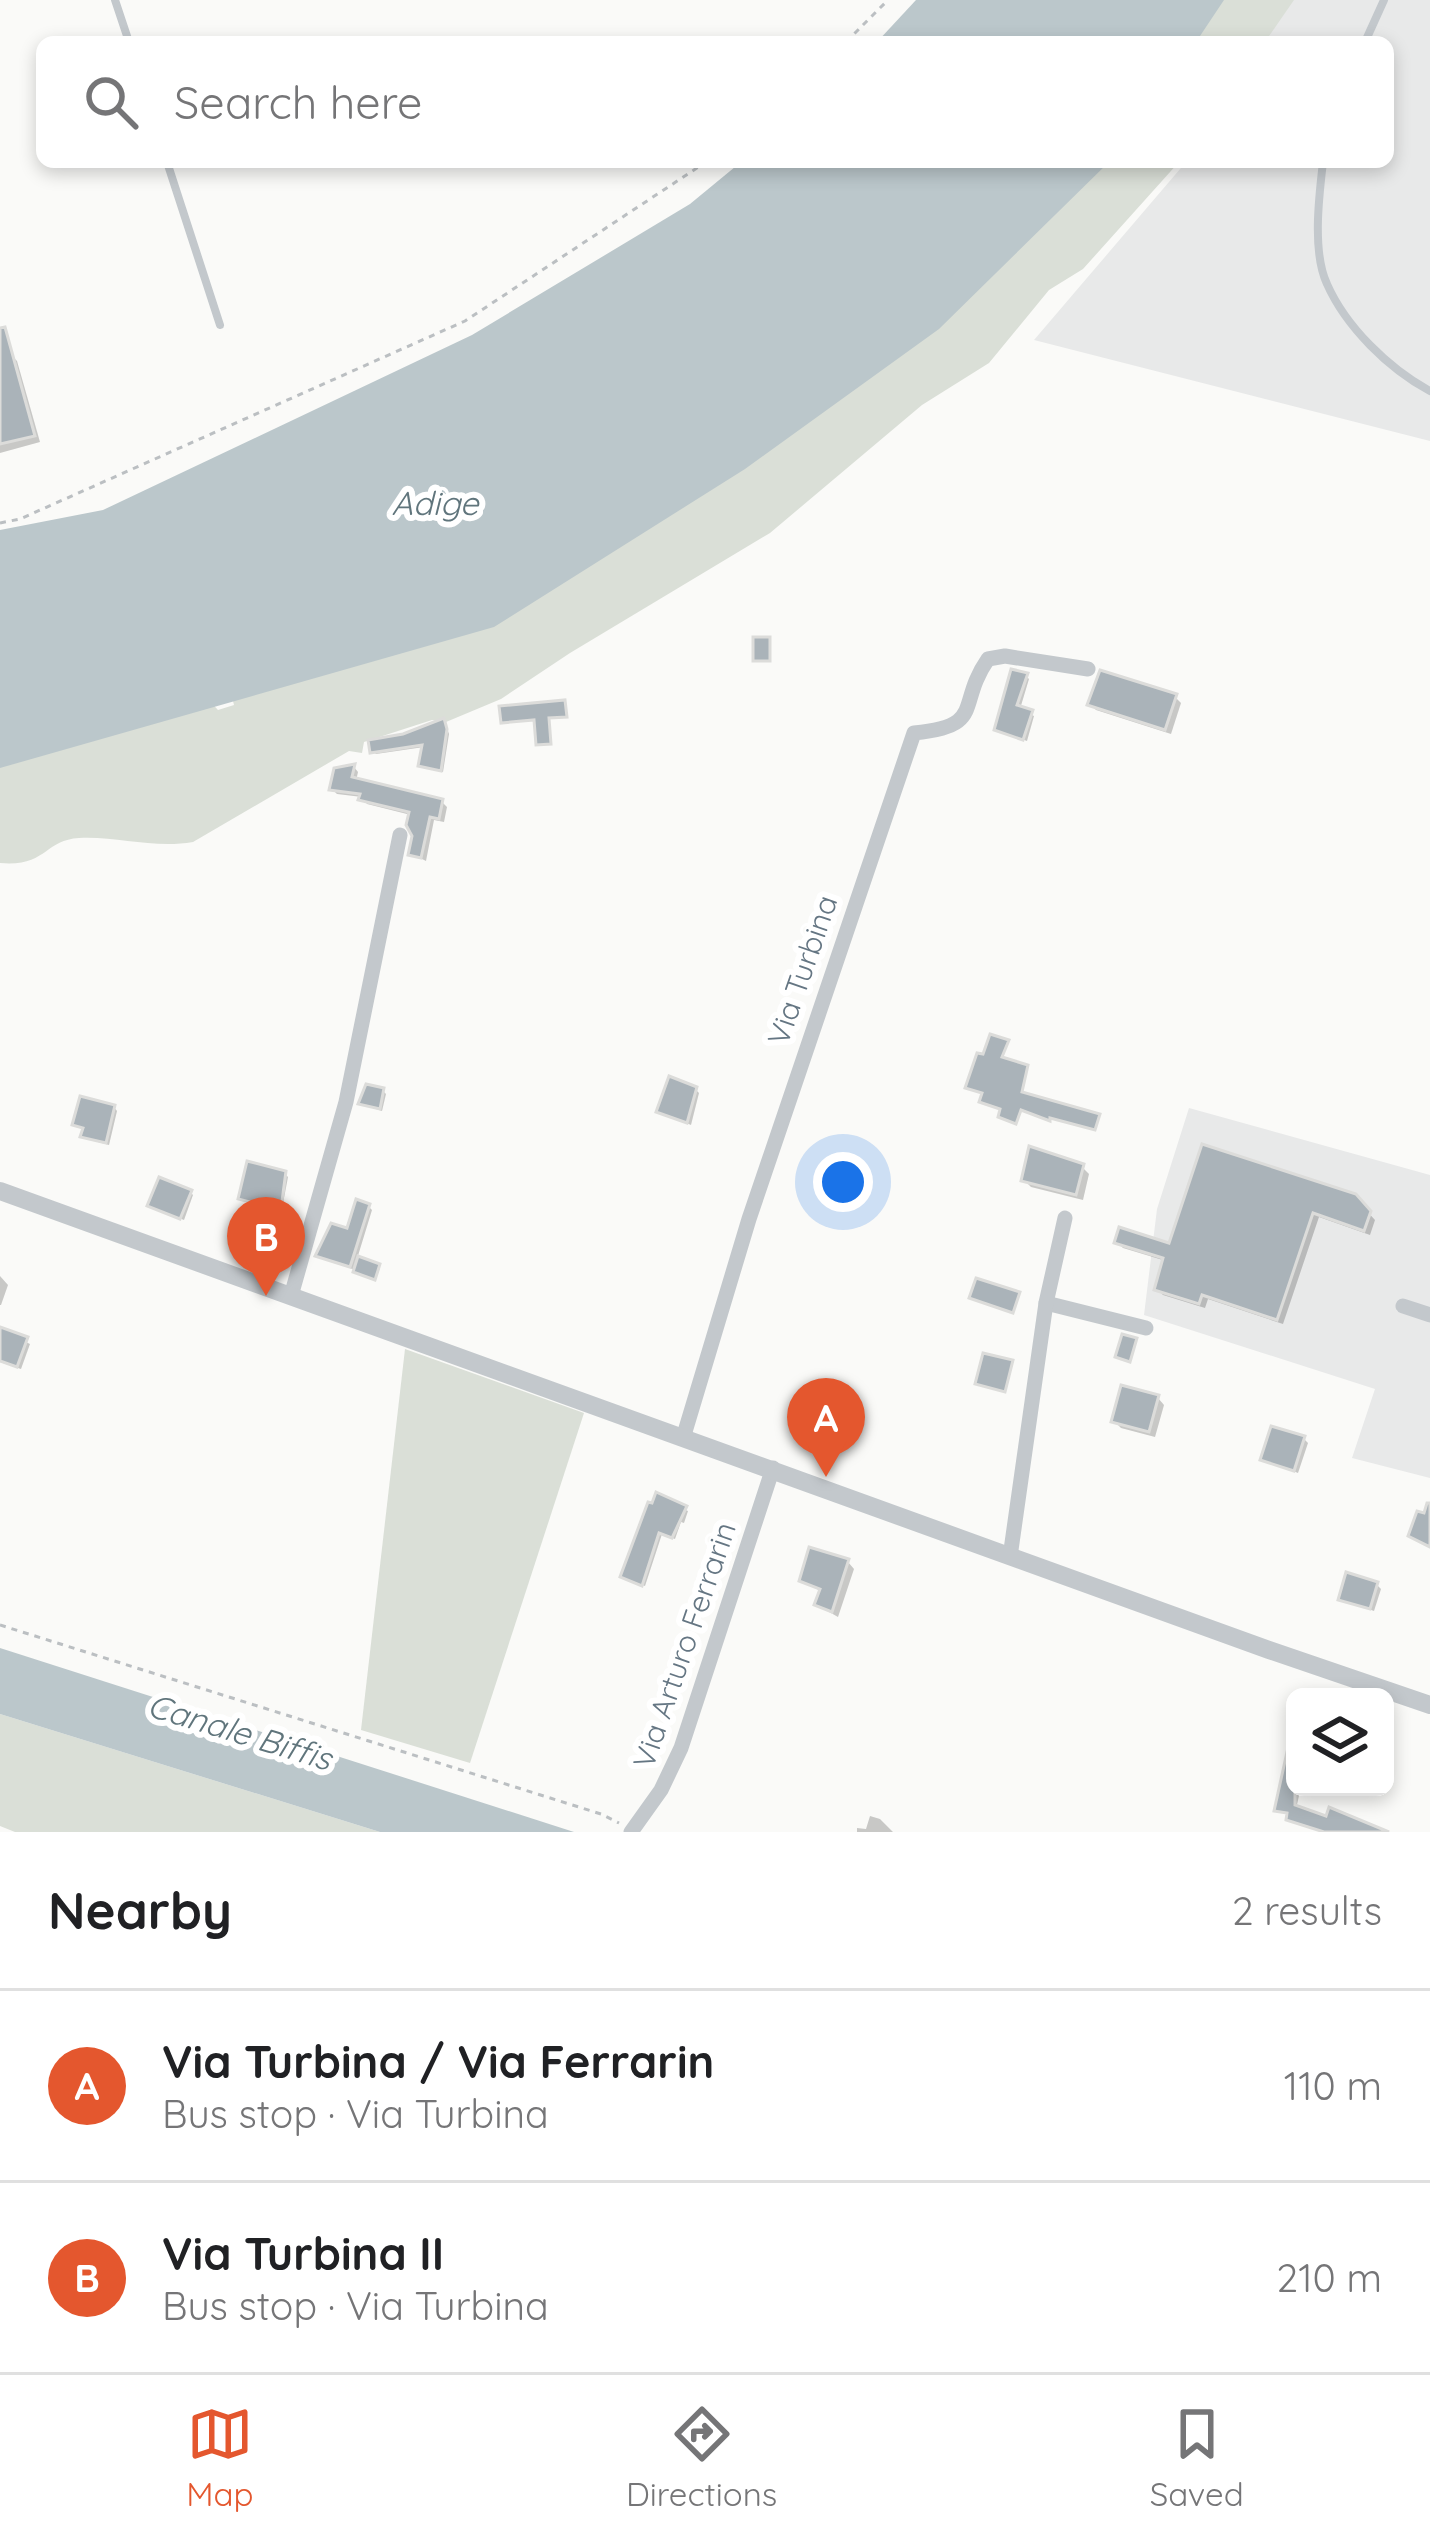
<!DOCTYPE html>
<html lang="en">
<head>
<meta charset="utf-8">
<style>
	:root { --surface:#fff; --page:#f2f2f2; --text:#202124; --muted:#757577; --line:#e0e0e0; --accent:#e4572e }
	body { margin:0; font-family:Quicksand,sans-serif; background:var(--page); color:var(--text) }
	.controls { position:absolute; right:36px; bottom:36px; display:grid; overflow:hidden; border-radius:18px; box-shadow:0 6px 18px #0003 }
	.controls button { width:108px; height:108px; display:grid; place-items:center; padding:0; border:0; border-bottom:3px solid var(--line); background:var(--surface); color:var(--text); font:60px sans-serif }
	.you { position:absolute; left:843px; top:1182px; width:42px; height:42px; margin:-30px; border:9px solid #fff; border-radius:50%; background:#1a73e8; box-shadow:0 0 0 18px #1a73e833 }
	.badge { display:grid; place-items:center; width:78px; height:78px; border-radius:50%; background:var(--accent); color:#fff; font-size:39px; font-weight:700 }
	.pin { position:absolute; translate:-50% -99px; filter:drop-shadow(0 3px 6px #0008) }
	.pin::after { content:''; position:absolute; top:63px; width:42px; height:36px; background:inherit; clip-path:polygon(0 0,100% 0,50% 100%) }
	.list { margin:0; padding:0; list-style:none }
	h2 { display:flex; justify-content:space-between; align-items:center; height:156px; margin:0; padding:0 48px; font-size:51px }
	h2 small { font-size:39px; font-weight:400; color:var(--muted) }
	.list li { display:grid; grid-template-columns:78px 1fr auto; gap:36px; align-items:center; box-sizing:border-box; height:192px; padding:0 48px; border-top:3px solid var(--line) }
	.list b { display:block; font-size:45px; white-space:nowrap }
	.list p { margin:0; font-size:39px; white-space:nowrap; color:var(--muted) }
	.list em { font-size:39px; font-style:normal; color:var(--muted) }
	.icon { flex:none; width:66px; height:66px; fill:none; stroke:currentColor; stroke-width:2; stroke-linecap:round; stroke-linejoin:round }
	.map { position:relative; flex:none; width:1430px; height:1832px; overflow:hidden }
	.search { position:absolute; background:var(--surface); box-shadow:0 6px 18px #0003; left:36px; right:36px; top:36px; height:132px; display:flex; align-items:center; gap:30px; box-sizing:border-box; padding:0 42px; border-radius:18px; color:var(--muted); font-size:45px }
	.sheet { height:540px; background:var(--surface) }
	nav { display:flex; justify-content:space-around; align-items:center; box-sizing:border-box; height:168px; border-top:3px solid var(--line); background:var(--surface); font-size:33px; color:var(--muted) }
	nav a { display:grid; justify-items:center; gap:6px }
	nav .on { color:var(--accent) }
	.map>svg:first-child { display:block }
	.built { fill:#e8e9e9 }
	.green { fill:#dadfd7 }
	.water { fill:#bbc7cb }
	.shadow { fill:#0003 }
	.building { fill:#aab3b9; stroke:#dcdcda; stroke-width:3 }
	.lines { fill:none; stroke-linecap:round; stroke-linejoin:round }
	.path { stroke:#bbbfc2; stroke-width:3; stroke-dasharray:6 6; stroke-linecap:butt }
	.service { stroke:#c3c8cc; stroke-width:8 }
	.minor { stroke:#c3c8cc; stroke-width:15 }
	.tertiary { stroke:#c3c8cc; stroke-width:18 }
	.labels { text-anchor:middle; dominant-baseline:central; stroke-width:12; stroke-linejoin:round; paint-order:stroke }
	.street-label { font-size:30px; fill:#657683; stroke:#fff }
	.water-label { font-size:33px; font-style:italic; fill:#60757c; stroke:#fff }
</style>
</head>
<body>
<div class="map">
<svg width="1430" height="1832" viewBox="0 0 1430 1832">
	<rect width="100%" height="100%" fill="#fafaf8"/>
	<g class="built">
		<polygon points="1289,0 1430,0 1430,441 1034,340 1186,162 1388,162 1388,42 1264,42"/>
		<polygon points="1189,1108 1430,1175 1430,1478 1352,1458 1375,1389 1144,1315 1157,1209"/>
	</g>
	<g class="green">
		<polygon points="1193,0 1294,0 1265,42 1141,42"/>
		<path d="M1066,162H1179L1083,269L1049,290L989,363L922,405L770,533L570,653L501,699L446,722L432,720L364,742L362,753L349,751L193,842C154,849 117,836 79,838C44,840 47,867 0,863V748L192,682L218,710L234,705L229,685Z"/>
		<polygon points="405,1349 584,1413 470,1763 361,1730"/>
		<polygon points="0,1714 380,1832 15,1832 0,1826"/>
	</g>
	<g class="water">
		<polygon points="916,0 1224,0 1196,42 877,42"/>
		<polygon points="741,162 1109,162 939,329 745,469 494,627 0,768 0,530 103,510 472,335 690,204"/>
		<polygon points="0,1648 574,1832 380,1832 0,1714"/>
	</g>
	<g class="shadow">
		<polygon points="10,354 17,361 40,442 0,453 0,356"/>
		<polygon points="1026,676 1029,679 1020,709 1034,716 1027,741 997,730"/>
		<polygon points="1175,697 1181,703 1171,734 1096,710 1090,704"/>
		<polygon points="446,725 449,734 443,772 422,765 424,747 376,754 373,751"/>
		<polygon points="354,767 358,772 356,781 442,802 447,807 444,822 434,820 426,861 412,854 415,836 411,815 367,804 362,797 337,794 332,789"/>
		<polygon points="695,1089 699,1093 691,1125 659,1111"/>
		<polygon points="383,1091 386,1094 382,1111 361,1104"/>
		<polygon points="114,1107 117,1111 109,1145 87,1139 85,1129 76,1125"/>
		<polygon points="1082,1167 1089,1174 1083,1200 1031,1187 1024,1180"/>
		<polygon points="284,1173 288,1177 281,1214 242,1198"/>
		<polygon points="190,1192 193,1195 184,1220 154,1208"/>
		<polygon points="1354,1197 1375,1220 1370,1235 1319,1217 1283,1324 1208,1299 1205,1308 1163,1295 1157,1289 1166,1261 1123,1248 1117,1242 1171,1247"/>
		<polygon points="368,1206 372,1210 357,1259 380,1268 376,1279 319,1255 349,1232"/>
		<polygon points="0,1276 8,1285 1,1305 0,1305"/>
		<polygon points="0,1330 30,1344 21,1369 0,1362"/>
		<polygon points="1158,1398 1164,1405 1155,1437 1121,1428 1114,1421"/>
		<polygon points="1304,1439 1308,1443 1298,1473 1264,1459"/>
		<polygon points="677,1506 688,1511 684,1523 681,1522 675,1539 662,1534 645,1586 626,1579"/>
		<polygon points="848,1562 854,1569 838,1617 817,1605 822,1592 802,1580"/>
		<polygon points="1377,1585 1381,1589 1374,1611 1341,1599"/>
		<polygon points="1295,1750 1295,1787 1301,1787 1296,1809 1362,1832 1325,1832 1290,1820"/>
		<polygon points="870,1816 880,1819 893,1832 857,1832 857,1828 866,1829"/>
	</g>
	<g class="building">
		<polygon points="5,327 35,436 0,444 0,328"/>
		<rect x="753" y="637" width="17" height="24"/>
		<polygon points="1011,669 1028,673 1017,705 1033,710 1023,740 994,730"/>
		<polygon points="1100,670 1177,694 1165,730 1087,705"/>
		<polygon points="565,700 567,717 549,718 551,744 536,745 534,720 501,723 499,706"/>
		<polygon points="444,718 447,729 441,771 418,766 422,745 370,753 368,740 403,734"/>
		<polygon points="355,764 352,777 443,799 439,819 430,817 421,858 408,855 412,836 406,825 409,812 358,800 360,794 329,790 334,768"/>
		<polygon points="990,1034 1009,1040 1002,1057 1028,1065 1022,1092 1100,1114 1095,1130 1050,1118 1050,1121 1021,1110 1016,1124 998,1117 1000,1109 979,1102 982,1093 965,1088 977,1053 983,1054"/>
		<polygon points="669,1076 697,1087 687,1123 656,1112"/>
		<polygon points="366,1084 384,1088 380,1109 358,1104"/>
		<polygon points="80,1096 115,1105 106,1143 80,1137 83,1128 72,1125"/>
		<polygon points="1202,1144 1356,1194 1371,1211 1364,1231 1313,1213 1277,1320 1202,1295 1199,1304 1154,1290 1163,1258 1114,1243 1119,1227 1169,1243"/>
		<polygon points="1029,1146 1084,1164 1076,1195 1021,1181"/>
		<polygon points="247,1161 286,1171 281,1209 276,1212 260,1209 258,1204 238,1199"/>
		<polygon points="159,1177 192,1190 180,1219 147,1206"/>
		<polygon points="356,1199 370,1204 350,1267 315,1256 331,1223 347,1228"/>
		<polygon points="358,1256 380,1264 375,1280 353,1272"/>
		<polygon points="976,1278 1020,1292 1013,1313 969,1298"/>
		<polygon points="0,1327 28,1337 17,1367 0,1361"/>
		<polygon points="1122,1334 1137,1338 1130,1362 1115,1357"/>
		<polygon points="983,1353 1013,1360 1005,1392 975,1384"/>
		<polygon points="1121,1385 1159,1395 1149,1432 1111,1422"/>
		<polygon points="1271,1426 1305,1436 1294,1471 1260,1460"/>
		<polygon points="656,1492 687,1506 672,1538 659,1533 642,1586 620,1577 648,1502 652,1503"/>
		<polygon points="1427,1503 1430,1503 1430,1547 1408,1536 1417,1511 1424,1513"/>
		<polygon points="809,1547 849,1559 832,1612 814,1605 820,1589 799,1581"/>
		<polygon points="1346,1572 1378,1582 1370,1609 1338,1600"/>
		<polygon points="1289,1743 1295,1744 1295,1805 1326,1816 1329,1807 1389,1832 1324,1832 1286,1820 1287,1813 1274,1811"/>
	</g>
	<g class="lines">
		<g class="path">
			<polyline points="846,42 888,0"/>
			<polyline points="0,523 20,519 465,321 706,162"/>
			<polyline points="0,1625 601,1814 619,1823"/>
		</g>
		<g class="service">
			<polyline points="115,0 129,42"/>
			<polyline points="1365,42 1384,0"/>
			<polyline points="167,162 220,325"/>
			<path d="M1323,162C1319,196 1312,252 1327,284C1346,327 1389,369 1430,391"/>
		</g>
		<g class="minor">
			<polyline points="291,1296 346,1102 400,835"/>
			<polyline points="1046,1303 1146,1328"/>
			<polyline points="1403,1306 1430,1315"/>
			<path d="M684,1435L749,1219L914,733C986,726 956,705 988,659L1005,656L1088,669"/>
			<polyline points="1010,1557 1046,1303 1065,1218"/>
			<polyline points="631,1832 661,1790 681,1748 773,1468"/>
		</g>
		<polyline class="tertiary" points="0,1191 1269,1650 1430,1705"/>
	</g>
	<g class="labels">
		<g class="street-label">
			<text transform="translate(802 970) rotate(-71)">Via Turbina</text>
			<text transform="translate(684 1645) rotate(-71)">Via Arturo Ferrarin</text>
		</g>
		<g class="water-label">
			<text x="435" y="502">Adige</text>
			<text transform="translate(240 1731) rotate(17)">Canale Biffis</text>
		</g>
	</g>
</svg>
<div class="controls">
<button><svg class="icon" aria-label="layers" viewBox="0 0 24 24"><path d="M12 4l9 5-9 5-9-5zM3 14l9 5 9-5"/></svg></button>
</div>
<div class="you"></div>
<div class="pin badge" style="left:826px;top:1477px">A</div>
<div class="pin badge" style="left:266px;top:1296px">B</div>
<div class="search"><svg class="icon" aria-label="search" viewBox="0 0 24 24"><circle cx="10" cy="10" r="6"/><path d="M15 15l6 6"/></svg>Search here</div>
</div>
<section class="sheet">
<h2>Nearby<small>2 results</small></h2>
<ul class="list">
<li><span class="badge">A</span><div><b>Via Turbina / Via Ferrarin</b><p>Bus stop · Via Turbina</p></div><em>110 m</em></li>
<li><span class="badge">B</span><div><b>Via Turbina II</b><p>Bus stop · Via Turbina</p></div><em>210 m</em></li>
</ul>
</section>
<nav>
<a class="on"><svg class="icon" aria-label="map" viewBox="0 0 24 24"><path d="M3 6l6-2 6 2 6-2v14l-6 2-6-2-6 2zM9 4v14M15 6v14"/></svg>Map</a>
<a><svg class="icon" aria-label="directions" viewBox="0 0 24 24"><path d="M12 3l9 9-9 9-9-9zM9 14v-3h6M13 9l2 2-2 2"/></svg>Directions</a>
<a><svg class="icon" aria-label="saved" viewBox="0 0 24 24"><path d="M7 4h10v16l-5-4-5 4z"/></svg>Saved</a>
</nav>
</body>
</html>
